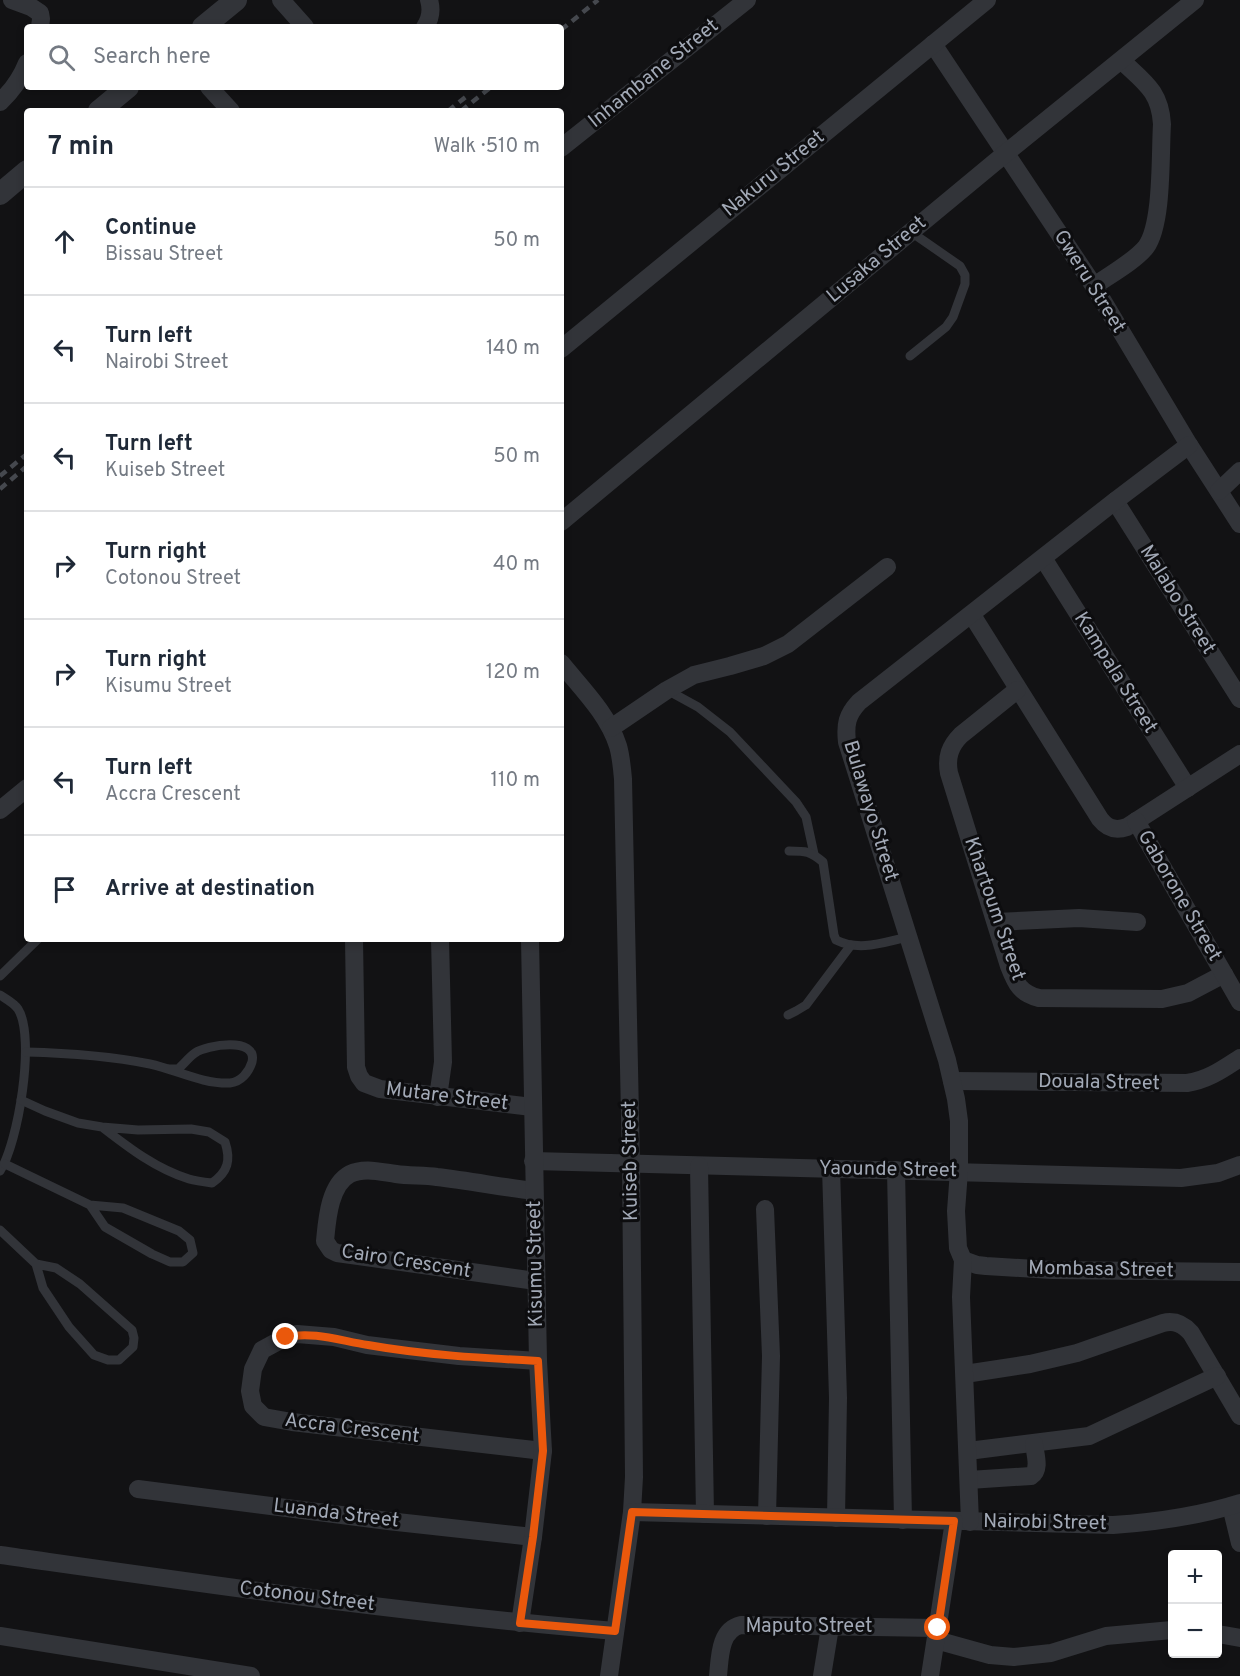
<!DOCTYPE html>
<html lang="en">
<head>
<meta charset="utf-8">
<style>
	:root { --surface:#fff; --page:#f6f6f7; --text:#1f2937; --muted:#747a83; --line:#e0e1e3 }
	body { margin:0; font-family:Overpass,sans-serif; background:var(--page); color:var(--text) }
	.controls { position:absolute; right:18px; bottom:18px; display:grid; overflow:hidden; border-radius:6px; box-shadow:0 3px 9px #0003 }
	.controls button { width:54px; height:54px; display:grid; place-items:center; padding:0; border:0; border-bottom:2px solid var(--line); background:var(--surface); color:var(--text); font:30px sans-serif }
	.stop { position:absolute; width:18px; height:18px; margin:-14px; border:4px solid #ea580c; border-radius:50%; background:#fff }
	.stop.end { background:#ea580c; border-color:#fff; box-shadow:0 2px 6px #0008 }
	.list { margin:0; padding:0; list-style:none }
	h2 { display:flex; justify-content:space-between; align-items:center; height:78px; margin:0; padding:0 24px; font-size:26px }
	h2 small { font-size:20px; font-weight:400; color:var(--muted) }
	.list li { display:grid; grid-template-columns:39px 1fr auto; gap:18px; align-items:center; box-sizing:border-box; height:108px; padding:0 24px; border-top:2px solid var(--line) }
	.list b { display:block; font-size:22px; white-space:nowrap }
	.list p { margin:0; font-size:20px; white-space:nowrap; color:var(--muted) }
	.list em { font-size:20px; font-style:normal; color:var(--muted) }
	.icon { flex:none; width:33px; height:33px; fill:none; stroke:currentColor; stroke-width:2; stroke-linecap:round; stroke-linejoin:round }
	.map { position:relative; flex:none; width:1240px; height:1676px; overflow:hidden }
	.search { position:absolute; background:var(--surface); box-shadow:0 3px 9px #0003; left:24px; top:24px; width:540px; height:66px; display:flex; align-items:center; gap:15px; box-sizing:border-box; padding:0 21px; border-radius:6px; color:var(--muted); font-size:22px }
	.panel { position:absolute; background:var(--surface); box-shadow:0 3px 9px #0003; left:24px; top:108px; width:540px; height:834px; border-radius:6px }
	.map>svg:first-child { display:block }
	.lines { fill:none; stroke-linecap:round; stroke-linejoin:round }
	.service { stroke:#323439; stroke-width:9 }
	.minor { stroke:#323439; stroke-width:18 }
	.tertiary { stroke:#323439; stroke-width:22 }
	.rail { stroke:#45484e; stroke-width:4.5; stroke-dasharray:8 6; stroke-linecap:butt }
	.route { stroke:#ea580c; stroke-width:8 }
	.labels { text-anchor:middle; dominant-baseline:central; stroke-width:6; stroke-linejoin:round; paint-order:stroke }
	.street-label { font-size:20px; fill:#a2a9b6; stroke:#0d0d0f }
</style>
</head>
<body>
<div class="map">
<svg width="1240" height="1676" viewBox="0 0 1240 1676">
	<rect width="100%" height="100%" fill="#121214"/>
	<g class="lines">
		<g class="service">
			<polyline points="910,356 946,327 953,317 965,284 965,275 960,266 911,232"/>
			<polyline points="667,690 698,707 730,732 796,802 806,817 814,854"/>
			<path d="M789,851C806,851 810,851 823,862L834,935L836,940C860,952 884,942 908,937"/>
			<polyline points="0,976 38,939"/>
			<path d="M0,995C6,999 14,1003 18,1009C36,1037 18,1144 0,1171"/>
			<polyline points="788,1015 796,1011 806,1005 851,945"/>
			<path d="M26,1052C67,1053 110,1056 150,1064C177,1070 202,1084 230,1083C241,1082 249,1072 252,1062C258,1036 206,1045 195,1053C189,1057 184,1064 178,1069H169"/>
			<path d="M21,1100L45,1111L78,1123L102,1127L138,1130L191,1129L209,1132L225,1142C231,1160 228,1172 212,1183C204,1182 196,1181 189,1179C156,1169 128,1147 102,1127"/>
			<polyline points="5,1164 90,1205 123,1208 179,1231 190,1240 193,1253 183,1262 170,1262 152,1254 105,1227 90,1205"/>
			<polyline points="0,1230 36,1264 43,1288 69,1327 94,1355 108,1360 119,1360 133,1347 134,1338 132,1330 80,1284 56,1268 36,1264"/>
		</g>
		<g class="minor">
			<polyline points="12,0 31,7 40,13 41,19 40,27"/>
			<polyline points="281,0 305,27"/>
			<path d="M425,27C431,18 432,10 429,0"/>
			<polyline points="933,44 1094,286 1189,445 1240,524"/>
			<polyline points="209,87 231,111"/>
			<path d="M0,102C12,91 21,78 27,63"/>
			<polyline points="561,148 747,0"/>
			<path d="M1094,286C1108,276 1135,261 1146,247C1163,224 1160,154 1162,124C1160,91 1144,82 1122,61"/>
			<polyline points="561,349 987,0"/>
			<polyline points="1219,491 1240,471"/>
			<polyline points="1115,501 1240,699"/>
			<polyline points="561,522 1006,153 1195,0"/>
			<polyline points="1043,558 1188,788"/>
			<path d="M972,615L1100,819C1108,829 1116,831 1127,827L1240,754"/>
			<path d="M561,663C582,689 608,714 618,746C621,756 622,768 623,779L631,1164L634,1477L632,1512L609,1676"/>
			<path d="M1017,690L961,735C950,746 946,757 949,773L1009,966C1016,984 1020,993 1039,998L1162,999L1188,993L1224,974"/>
			<polyline points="611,728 667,690 694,675 730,666 764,656 788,644 887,567"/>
			<polyline points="0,810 27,788"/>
			<polyline points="1136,821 1240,1002"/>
			<polyline points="996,922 1079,918 1137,922"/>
			<polyline points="354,939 356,1067 359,1076 364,1083 380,1089 532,1107"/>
			<path d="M952,1081L1187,1083C1208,1080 1223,1069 1240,1058"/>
			<polyline points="438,1097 443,1062 440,939"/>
			<polyline points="533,1161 1181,1178 1218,1173 1240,1165"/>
			<polyline points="699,1166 705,1514"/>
			<polyline points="831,1168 838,1398 836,1518"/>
			<polyline points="896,1170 903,1520"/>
			<path d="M534,1191C502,1187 470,1181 437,1177C424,1175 409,1176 396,1174C381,1172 364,1167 350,1174C329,1185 327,1221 325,1241L331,1250L337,1253L536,1281"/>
			<polyline points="765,1209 771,1356 767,1516"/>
			<polyline points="963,1260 977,1265 986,1266 1052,1270 1240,1272"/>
			<polyline points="538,1361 459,1356 367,1345 334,1337 297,1334 286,1337 262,1350 253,1369 250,1391 253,1406 264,1417 292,1422 543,1451"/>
			<path d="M965,1374L1030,1364L1077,1353L1163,1323C1175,1320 1183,1324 1191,1333L1240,1416"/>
			<polyline points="968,1451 1089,1436 1217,1376"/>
			<path d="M969,1480L1031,1476C1041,1470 1035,1454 1034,1444"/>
			<polyline points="138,1489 388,1521 533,1537"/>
			<polyline points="1231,1506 1240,1543"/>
			<path d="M632,1512L1113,1525C1157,1522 1199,1516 1240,1503"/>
			<path d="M970,1522L961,1297L963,1260L958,1248L956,1211L959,1171V1121L956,1099L947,1060L847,742C845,724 847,715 859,702L1115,501L1189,445"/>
			<path d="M0,1555C205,1584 409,1614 615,1631"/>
			<polyline points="520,1623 533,1537 543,1451 538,1361 530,939"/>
			<polyline points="1218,1634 1240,1638"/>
			<polyline points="0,1636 251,1676"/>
			<polyline points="936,1640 990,1655 1014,1657 1051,1653 1106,1636 1172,1630"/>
			<path d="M718,1676C720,1658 719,1630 741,1625L937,1628"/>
			<polyline points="822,1676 830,1627"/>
			<polyline points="930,1676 954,1521"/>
		</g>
		<g class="tertiary">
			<polyline points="203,27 236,0"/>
			<polyline points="99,111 128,87"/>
			<polyline points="0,194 27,171"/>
		</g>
		<g class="rail">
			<polyline points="561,30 598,0"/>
			<polyline points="448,111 467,96"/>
			<polyline points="461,111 491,87"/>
			<polyline points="0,476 27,454"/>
			<polyline points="0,489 27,466"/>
		</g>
	</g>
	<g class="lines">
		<path class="route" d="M286,1337C314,1331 341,1341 368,1345C424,1355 481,1358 538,1361L543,1451L533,1537L520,1623L615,1631L632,1512L954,1521L938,1628"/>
	</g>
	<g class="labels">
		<g class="street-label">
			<text transform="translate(654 74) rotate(-39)">Inhambane Street</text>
			<text transform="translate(774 174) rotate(-39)">Nakuru Street</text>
			<text transform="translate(877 260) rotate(-40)">Lusaka Street</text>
			<text transform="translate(1089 282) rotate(58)">Gweru Street</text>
			<text transform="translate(1177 600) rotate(58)">Malabo Street</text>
			<text transform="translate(1115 673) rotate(58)">Kampala Street</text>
			<text transform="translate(870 811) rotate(73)">Bulawayo Street</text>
			<text transform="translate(1179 896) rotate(60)">Gaborone Street</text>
			<text transform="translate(994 909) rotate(71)">Khartoum Street</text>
			<text transform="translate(1099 1083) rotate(1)">Douala Street</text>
			<text transform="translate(447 1097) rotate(7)">Mutare Street</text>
			<text transform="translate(631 1161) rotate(-91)">Kuiseb Street</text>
			<text transform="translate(888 1170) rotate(1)">Yaounde Street</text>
			<text transform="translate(406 1262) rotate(9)">Cairo Crescent</text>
			<text transform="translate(536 1264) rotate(-91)">Kisumu Street</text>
			<text transform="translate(1101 1270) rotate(1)">Mombasa Street</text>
			<text transform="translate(352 1429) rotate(7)">Accra Crescent</text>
			<text transform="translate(336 1514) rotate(7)">Luanda Street</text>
			<text transform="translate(1045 1523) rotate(1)">Nairobi Street</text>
			<text transform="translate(307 1597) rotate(7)">Cotonou Street</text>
			<text x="809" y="1627">Maputo Street</text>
		</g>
	</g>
</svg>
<div class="controls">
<button>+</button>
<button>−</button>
</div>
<div class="stop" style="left:938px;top:1628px"></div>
<div class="stop end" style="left:286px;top:1337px"></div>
<div class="search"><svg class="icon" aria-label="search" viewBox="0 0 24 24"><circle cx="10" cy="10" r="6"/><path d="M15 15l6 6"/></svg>Search here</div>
<section class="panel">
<h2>7 min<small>Walk · 510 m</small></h2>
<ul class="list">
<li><svg class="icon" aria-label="ahead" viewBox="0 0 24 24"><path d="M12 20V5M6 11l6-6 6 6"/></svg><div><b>Continue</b><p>Bissau Street</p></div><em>50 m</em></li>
<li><svg class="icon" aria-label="left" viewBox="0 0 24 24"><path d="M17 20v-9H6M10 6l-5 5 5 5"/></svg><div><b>Turn left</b><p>Nairobi Street</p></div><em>140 m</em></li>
<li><svg class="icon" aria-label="left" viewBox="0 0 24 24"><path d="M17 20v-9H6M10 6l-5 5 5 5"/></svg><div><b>Turn left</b><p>Kuiseb Street</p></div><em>50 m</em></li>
<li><svg class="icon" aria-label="right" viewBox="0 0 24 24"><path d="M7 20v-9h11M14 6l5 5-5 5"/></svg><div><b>Turn right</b><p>Cotonou Street</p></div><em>40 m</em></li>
<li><svg class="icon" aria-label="right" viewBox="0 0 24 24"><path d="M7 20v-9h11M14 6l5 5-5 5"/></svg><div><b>Turn right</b><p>Kisumu Street</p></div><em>120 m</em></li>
<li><svg class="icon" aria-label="left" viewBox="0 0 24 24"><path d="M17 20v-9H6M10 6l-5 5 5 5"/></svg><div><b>Turn left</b><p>Accra Crescent</p></div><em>110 m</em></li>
<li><svg class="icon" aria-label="arrive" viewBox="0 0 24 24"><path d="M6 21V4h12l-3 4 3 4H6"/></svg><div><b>Arrive at destination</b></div></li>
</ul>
</section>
</div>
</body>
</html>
